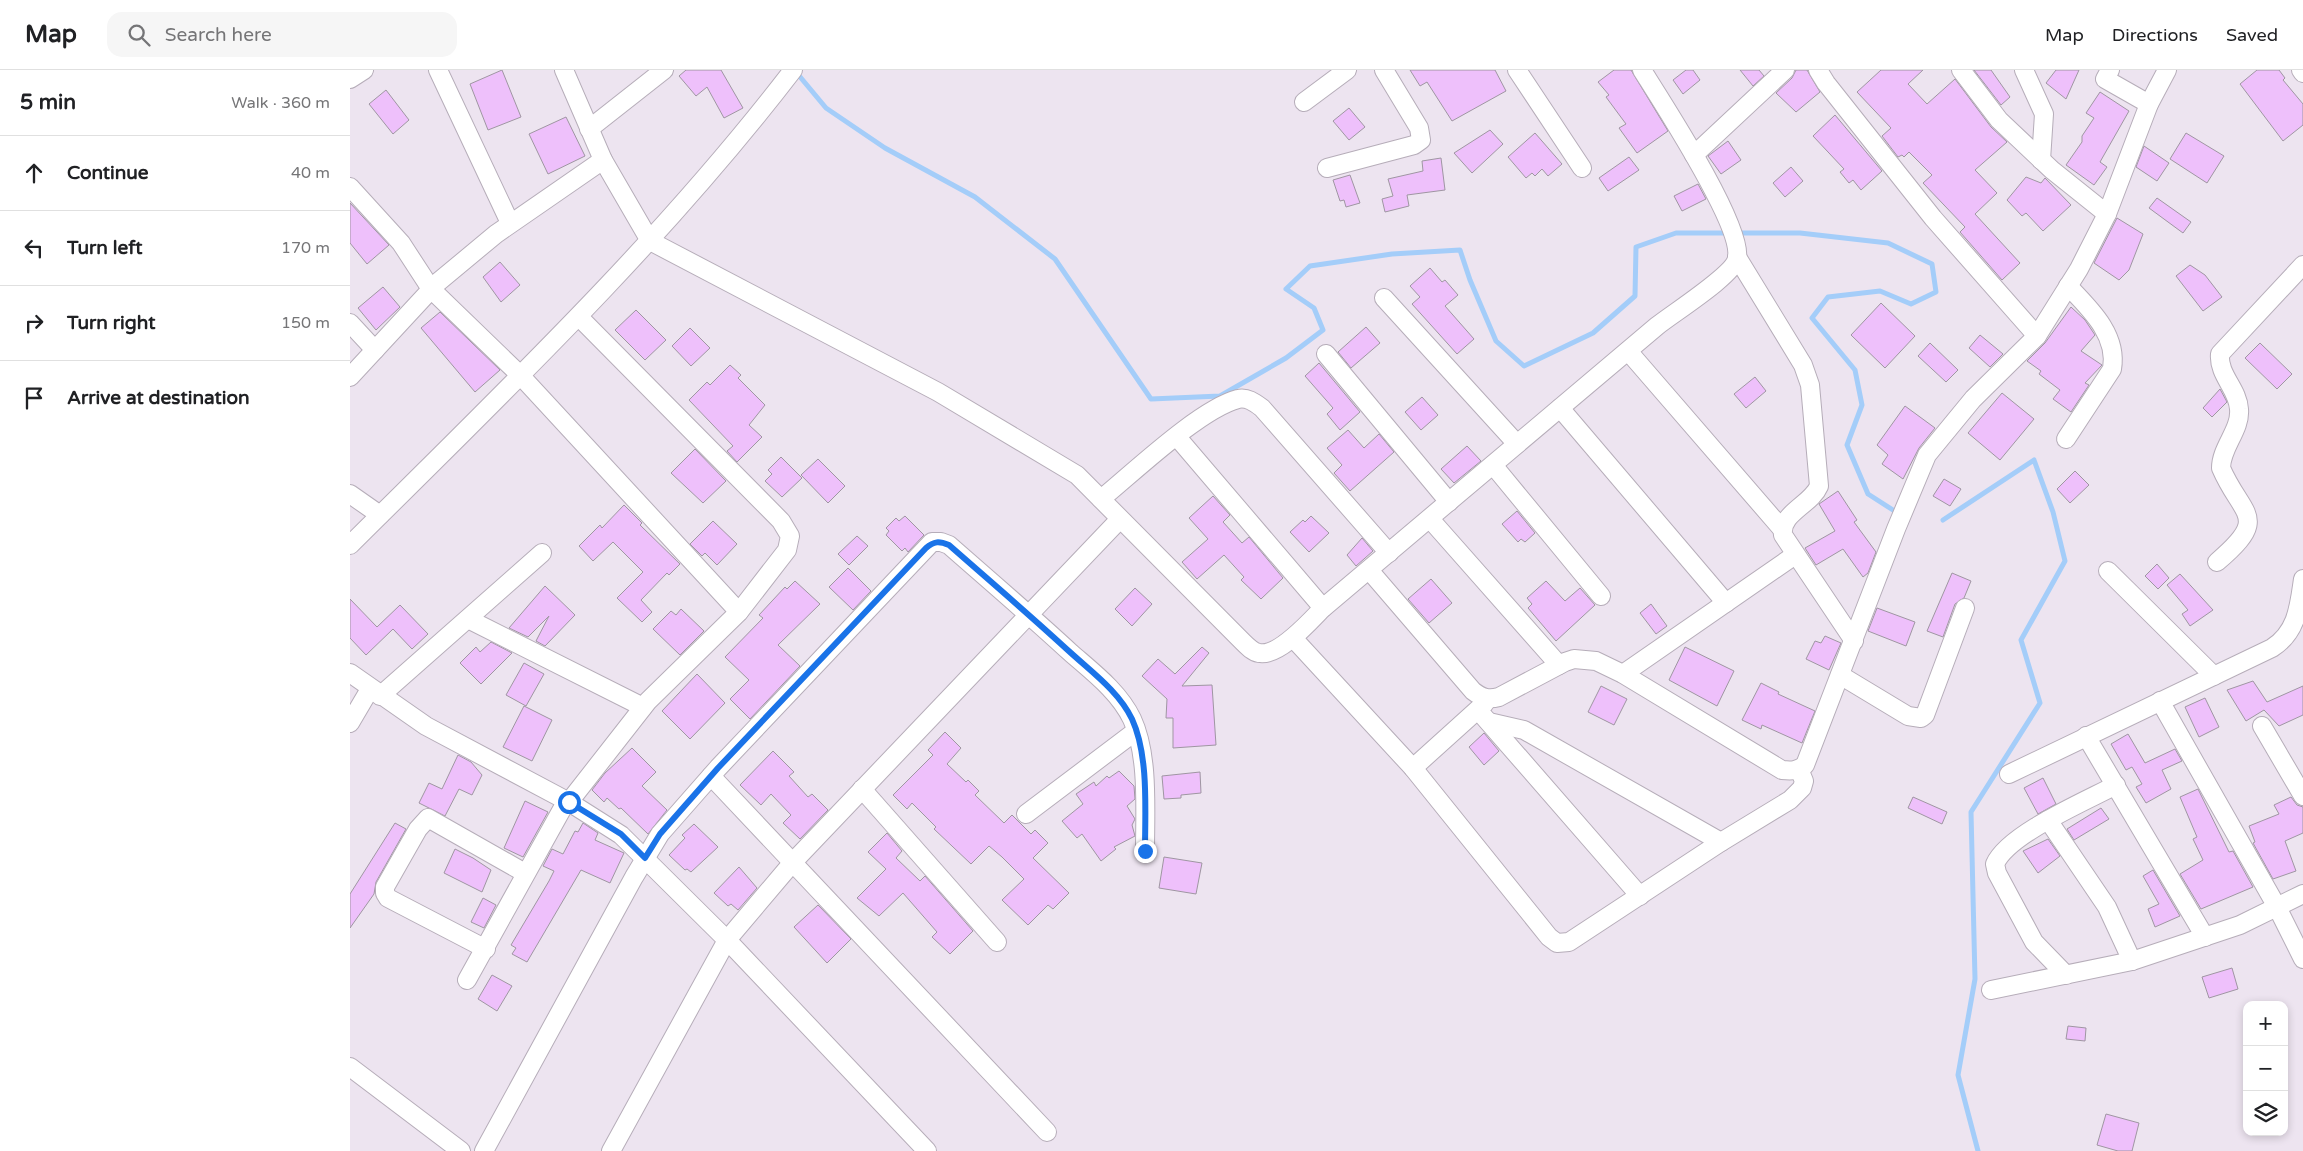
<!DOCTYPE html>
<html lang="en">
<head>
<meta charset="utf-8">
<style>
	:root { --surface:#fff; --page:#f6f6f6; --text:#202124; --muted:#757577; --line:#e0e0e0 }
	body { margin:0; font-family:"Varela Round",sans-serif; background:var(--page); color:var(--text) }
	.controls { position:absolute; right:15px; bottom:15px; display:grid; overflow:hidden; border-radius:10px; box-shadow:0 2px 8px #0003 }
	.controls button { width:45px; height:45px; display:grid; place-items:center; padding:0; border:0; border-bottom:1px solid var(--line); background:var(--surface); color:var(--text); font:25px sans-serif }
	.stop { position:absolute; width:15px; height:15px; margin:-11px; border:4px solid #1a73e8; border-radius:50%; background:#fff }
	.stop.end { background:#1a73e8; border-color:#fff; box-shadow:0 1px 5px #0008 }
	.list { margin:0; padding:0; list-style:none }
	h2 { display:flex; justify-content:space-between; align-items:center; height:65px; margin:0; padding:0 20px; font-size:21px }
	h2 small { font-size:16px; font-weight:400; color:var(--muted) }
	.list li { display:grid; grid-template-columns:32px 1fr auto; gap:15px; align-items:center; box-sizing:border-box; height:75px; padding:0 20px; border-top:1px solid var(--line) }
	.list b { display:block; font-size:19px; white-space:nowrap }
	.list em { font-size:16px; font-style:normal; color:var(--muted) }
	.icon { flex:none; width:28px; height:28px; fill:none; stroke:currentColor; stroke-width:2; stroke-linecap:round; stroke-linejoin:round }
	.map { position:relative; flex:none; width:1953px; height:1081px; overflow:hidden }
	header { display:flex; align-items:center; gap:30px; box-sizing:border-box; height:70px; padding:0 25px; background:var(--surface); border-bottom:1px solid var(--line) }
	header strong { font-size:24px }
	nav { display:flex; gap:28px; margin-inline-start:auto; font-size:18px }
	.search { width:350px; height:45px; background:var(--page); display:flex; align-items:center; gap:12px; box-sizing:border-box; padding:0 18px; border-radius:15px; color:var(--muted); font-size:19px }
	main { display:flex }
	aside { flex:1; background:var(--surface) }
	.map>svg:first-child { display:block }
	.lines { fill:none; stroke-linecap:round; stroke-linejoin:round }
	.stream { stroke:#a4cdf9; stroke-width:5 }
	.building { fill:#eec0fb; stroke:#9f96a2 }
	.minor-casing { stroke:#b6adb9; stroke-width:20 }
	.minor { stroke:#fff; stroke-width:18 }
	.route { stroke:#1a73e8; stroke-width:6 }
</style>
</head>
<body>
<header>
<strong>Map</strong>
<div class="search"><svg class="icon" aria-label="search" viewBox="0 0 24 24"><circle cx="10" cy="10" r="6"/><path d="M15 15l6 6"/></svg>Search here</div>
<nav><a>Map</a><a>Directions</a><a>Saved</a></nav>
</header>
<main>
<aside>
<h2>5 min<small>Walk · 360 m</small></h2>
<ul class="list">
<li><svg class="icon" aria-label="ahead" viewBox="0 0 24 24"><path d="M12 20V5M6 11l6-6 6 6"/></svg><div><b>Continue</b></div><em>40 m</em></li>
<li><svg class="icon" aria-label="left" viewBox="0 0 24 24"><path d="M17 20v-9H6M10 6l-5 5 5 5"/></svg><div><b>Turn left</b></div><em>170 m</em></li>
<li><svg class="icon" aria-label="right" viewBox="0 0 24 24"><path d="M7 20v-9h11M14 6l5 5-5 5"/></svg><div><b>Turn right</b></div><em>150 m</em></li>
<li><svg class="icon" aria-label="arrive" viewBox="0 0 24 24"><path d="M6 21V4h12l-3 4 3 4H6"/></svg><div><b>Arrive at destination</b></div></li>
</ul>
</aside>
<div class="map">
<svg width="1953" height="1081" viewBox="0 0 1953 1081">
	<rect width="100%" height="100%" fill="#ede4f0"/>
	<g class="lines">
		<g class="stream">
			<polyline points="446,2 476,38 535,78 625,127 705,189 801,329 870,326 936,288 973,260 964,238 936,219 960,196 1042,184 1110,180 1120,210 1146,271 1174,296 1243,263 1285,226 1286,177 1326,163 1450,163 1538,173 1582,194 1586,222 1561,234 1530,221 1478,227 1462,248 1505,300 1512,335 1497,375 1518,424 1543,440"/>
			<polyline points="1593,450 1684,390 1703,442 1715,491 1671,570 1690,633 1621,742 1625,909 1608,1005 1628,1081"/>
		</g>
	</g>
	<g class="building">
		<polygon points="152,0 171,47 138,60 120,14"/>
		<polygon points="336,0 371,0 393,38 374,48 357,17 346,26 329,6"/>
		<polygon points="1060,0 1145,0 1156,21 1102,51 1077,12 1070,16"/>
		<polygon points="1264,0 1281,0 1318,61 1287,83 1269,58 1276,54 1256,27 1259,25 1248,12"/>
		<polygon points="1336,0 1343,0 1350,10 1333,24 1323,10"/>
		<polygon points="1390,0 1409,0 1414,6 1403,16"/>
		<polygon points="1446,0 1457,0 1470,22 1446,42 1426,23 1442,8"/>
		<polygon points="1531,0 1573,0 1558,14 1577,34 1605,9 1641,57 1657,72 1625,100 1647,123 1625,144 1670,193 1652,210 1610,162 1615,157 1573,113 1582,105 1559,82 1554,87 1552,85 1548,87 1532,66 1541,58 1507,22"/>
		<polygon points="1624,0 1641,0 1660,27 1651,35"/>
		<polygon points="1706,0 1729,0 1716,29 1696,13"/>
		<polygon points="1907,0 1929,0 1935,8 1933,10 1953,34 1953,55 1933,71 1890,14"/>
		<polygon points="36,20 59,50 43,64 19,34"/>
		<polygon points="1750,22 1779,41 1750,92 1757,97 1744,115 1716,95 1732,72 1732,66 1744,48 1736,43"/>
		<polygon points="999,38 1015,57 999,70 983,51"/>
		<polygon points="1485,45 1532,101 1511,120 1503,110 1499,113 1490,102 1494,99 1463,66"/>
		<polygon points="216,47 235,86 198,104 179,64"/>
		<polygon points="1140,60 1153,74 1122,103 1104,83"/>
		<polygon points="1185,63 1212,94 1198,106 1192,99 1185,106 1182,103 1176,108 1158,87"/>
		<polygon points="1836,63 1874,86 1857,113 1820,89"/>
		<polygon points="1378,71 1391,90 1371,104 1358,86"/>
		<polygon points="1794,76 1819,93 1807,111 1786,97"/>
		<polygon points="1279,87 1289,100 1258,121 1249,108"/>
		<polygon points="1091,88 1095,120 1057,125 1059,136 1035,142 1032,129 1043,126 1038,109 1073,101 1072,91"/>
		<polygon points="1441,97 1453,111 1435,127 1423,113"/>
		<polygon points="1000,105 1010,133 996,137 994,130 990,131 983,110"/>
		<polygon points="1676,107 1691,113 1695,108 1721,135 1693,161 1676,143 1672,146 1657,130"/>
		<polygon points="1348,114 1356,129 1332,141 1324,126"/>
		<polygon points="1807,128 1841,152 1833,163 1799,138"/>
		<polygon points="0,133 39,175 17,194 0,173"/>
		<polygon points="1767,148 1793,164 1779,200 1769,210 1744,193"/>
		<polygon points="150,192 170,215 151,232 133,207"/>
		<polygon points="1840,195 1855,205 1872,227 1853,241 1826,206"/>
		<polygon points="1080,198 1092,212 1095,210 1108,225 1095,236 1124,269 1107,284 1062,234 1070,227 1060,216"/>
		<polygon points="33,217 50,237 26,260 8,238"/>
		<polygon points="1531,233 1565,266 1535,298 1501,265"/>
		<polygon points="1721,237 1735,250 1745,265 1731,281 1752,295 1735,313 1739,315 1721,342 1703,329 1710,320 1689,304 1691,301 1677,291 1695,273"/>
		<polygon points="286,240 316,270 295,290 265,260"/>
		<polygon points="90,242 150,300 125,322 71,258"/>
		<polygon points="1016,257 1030,273 1001,298 988,282"/>
		<polygon points="340,258 360,278 341,296 322,276"/>
		<polygon points="1630,265 1653,284 1640,297 1619,278"/>
		<polygon points="1580,273 1608,300 1596,312 1568,286"/>
		<polygon points="1910,273 1942,304 1927,319 1895,288"/>
		<polygon points="969,293 1010,342 990,360 977,344 983,338 955,306"/>
		<polygon points="380,295 391,305 388,308 415,335 399,355 412,367 387,392 377,381 383,376 339,330 357,312 360,315"/>
		<polygon points="1405,307 1416,321 1396,338 1384,324"/>
		<polygon points="1870,319 1877,332 1862,347 1853,338"/>
		<polygon points="1652,323 1684,349 1650,390 1618,363"/>
		<polygon points="1072,327 1088,345 1071,360 1055,342"/>
		<polygon points="1555,336 1585,358 1569,378 1553,409 1532,394 1538,385 1527,375"/>
		<polygon points="998,360 1014,378 1029,364 1044,382 1000,421 984,403 992,395 977,378"/>
		<polygon points="1117,376 1131,391 1104,413 1091,399"/>
		<polygon points="345,379 376,411 353,433 321,403"/>
		<polygon points="431,387 452,408 432,427 415,411 422,404 418,400"/>
		<polygon points="468,389 495,416 478,433 451,405"/>
		<polygon points="1725,401 1739,415 1720,433 1707,419"/>
		<polygon points="1594,409 1611,419 1600,436 1583,426"/>
		<polygon points="1488,421 1507,450 1504,452 1526,482 1518,503 1513,507 1493,479 1466,495 1455,478 1485,461 1469,434"/>
		<polygon points="863,426 880,445 873,452 892,473 899,467 933,508 911,529 891,510 894,507 874,485 847,509 832,492 858,469 839,448"/>
		<polygon points="274,435 292,453 290,455 330,494 319,505 317,503 291,530 302,542 292,552 267,528 293,502 263,472 243,491 229,476 250,455 252,458"/>
		<polygon points="1167,441 1185,463 1175,472 1171,469 1168,472 1152,454"/>
		<polygon points="555,446 574,465 558,482 555,478 552,481 536,465 539,461 536,458 546,448 549,451"/>
		<polygon points="961,446 979,463 959,482 940,462 953,450 955,452"/>
		<polygon points="363,451 387,474 367,495 355,483 352,486 340,474"/>
		<polygon points="507,466 518,476 499,495 488,484"/>
		<polygon points="1012,468 1023,481 1006,496 997,485"/>
		<polygon points="1807,494 1819,508 1808,519 1795,506"/>
		<polygon points="498,498 521,521 503,540 479,517"/>
		<polygon points="1602,503 1621,511 1614,528 1605,534 1593,567 1577,561"/>
		<polygon points="1830,504 1863,540 1840,556 1832,544 1838,540 1817,515"/>
		<polygon points="1081,509 1102,533 1079,553 1058,529"/>
		<polygon points="445,511 470,534 428,575 450,596 400,649 380,629 399,610 375,587 413,548 409,545 435,517 437,519"/>
		<polygon points="1196,511 1215,531 1230,518 1245,535 1206,571 1178,538 1182,534 1177,528"/>
		<polygon points="195,516 225,545 195,576 186,571 199,546 178,567 159,558"/>
		<polygon points="785,518 802,534 782,556 765,539"/>
		<polygon points="0,529 27,557 50,535 78,564 62,579 43,559 16,585 0,568"/>
		<polygon points="1301,534 1317,556 1306,564 1290,543"/>
		<polygon points="1527,538 1565,552 1556,576 1518,561"/>
		<polygon points="331,539 354,561 330,585 303,559 321,541 326,545"/>
		<polygon points="1475,566 1491,573 1479,600 1456,589 1465,571 1471,573"/>
		<polygon points="141,572 162,583 131,614 110,593 126,577 130,582"/>
		<polygon points="852,577 859,583 832,616 862,615 866,675 823,678 823,648 816,648 817,629 792,606 808,589 825,604"/>
		<polygon points="1335,577 1384,601 1367,636 1319,610"/>
		<polygon points="174,593 194,604 176,636 156,625"/>
		<polygon points="347,604 375,633 340,669 312,641"/>
		<polygon points="1903,611 1917,632 1953,616 1953,645 1929,656 1914,640 1896,651 1877,620"/>
		<polygon points="1411,613 1429,622 1428,624 1465,641 1452,673 1412,655 1411,659 1392,650"/>
		<polygon points="1251,616 1277,629 1264,655 1238,642"/>
		<polygon points="1855,628 1869,657 1849,667 1835,637"/>
		<polygon points="174,636 202,650 182,691 153,677"/>
		<polygon points="595,662 611,678 597,694 616,712 618,710 629,721 625,725 654,753 662,745 681,764 685,760 698,773 683,788 719,823 703,839 698,835 678,855 652,830 674,809 652,787 639,776 621,794 584,759 586,757 562,733 557,739 543,725 583,685 578,680"/>
		<polygon points="1134,663 1149,681 1134,695 1119,677"/>
		<polygon points="1778,664 1795,693 1825,679 1832,691 1812,700 1821,719 1796,733 1786,717 1792,714 1782,697 1776,700 1761,674"/>
		<polygon points="282,678 306,702 292,716 317,740 298,764 271,738 269,739 257,728 254,732 242,720 255,703"/>
		<polygon points="423,681 444,702 439,706 458,727 462,724 478,740 450,769 433,753 441,745 421,724 411,735 390,715"/>
		<polygon points="108,685 121,692 132,705 122,725 109,719 95,746 69,733 79,713 92,719"/>
		<polygon points="769,701 784,716 785,729 777,736 785,749 782,755 785,766 764,777 766,779 751,791 732,764 727,768 712,751 733,734 726,724 744,712 746,716 757,706 759,708"/>
		<polygon points="850,702 851,723 831,725 831,728 814,729 812,706"/>
		<polygon points="1693,708 1706,734 1688,744 1674,718"/>
		<polygon points="1848,719 1879,782 1883,781 1903,817 1851,839 1830,804 1853,790 1843,769 1847,767 1830,727"/>
		<polygon points="1563,727 1597,742 1592,754 1558,738"/>
		<polygon points="1941,727 1947,735 1953,737 1953,763 1935,771 1946,801 1923,809 1903,773 1905,772 1899,756 1929,744 1924,735"/>
		<polygon points="175,731 198,742 173,787 154,778"/>
		<polygon points="1751,738 1759,749 1724,770 1717,759"/>
		<polygon points="45,753 56,759 26,812 24,824 0,858 0,824"/>
		<polygon points="233,753 248,763 245,770 274,783 260,813 231,800 177,892 162,884 166,878 161,875 199,811 204,801 193,796 202,779 213,784 225,761 228,762"/>
		<polygon points="344,754 368,777 341,802 337,799 335,800 319,785 335,768 332,765"/>
		<polygon points="537,763 552,781 546,788 570,811 575,806 623,861 600,884 582,867 587,862 553,823 529,846 507,828 536,799 518,782"/>
		<polygon points="1698,769 1710,786 1688,803 1673,781"/>
		<polygon points="105,779 123,788 141,800 132,822 94,803"/>
		<polygon points="814,787 852,793 846,824 809,818"/>
		<polygon points="389,797 407,818 388,840 381,834 378,836 364,823"/>
		<polygon points="1803,800 1830,846 1805,857 1798,839 1809,834 1793,806"/>
		<polygon points="133,828 146,835 134,858 121,852"/>
		<polygon points="468,835 501,869 477,893 444,857"/>
		<polygon points="1882,898 1888,919 1859,928 1852,907"/>
		<polygon points="142,905 162,916 147,941 128,929"/>
		<polygon points="1718,956 1736,958 1735,971 1716,969"/>
		<polygon points="1756,1044 1789,1053 1782,1081 1768,1081 1747,1075"/>
	</g>
	<g class="lines">
		<g class="minor-casing">
			<g id="minor">
				<polyline points="88,0 160,153"/>
				<path d="M214,0L253,90L300,171L588,322L727,405L893,572C898,577 903,582 909,583C929,587 960,551 973,538C1084,444 1196,350 1307,256C1323,243 1384,205 1387,188C1393,156 1312,32 1292,0"/>
				<polyline points="1167,0 1232,98"/>
				<polyline points="1468,0 1476,13 1583,148 1687,266"/>
				<polyline points="1611,0 1649,50 1702,100 1757,144"/>
				<polyline points="1674,0 1694,44 1691,90"/>
				<polyline points="1760,0 1755,9 1799,34"/>
				<polyline points="1951,0 1953,3"/>
				<polyline points="0,9 14,0"/>
				<polyline points="954,32 997,0"/>
				<polyline points="239,59 314,0"/>
				<polyline points="1344,85 1435,0"/>
				<polyline points="977,98 1064,75 1071,70 1069,58 1034,0"/>
				<polyline points="0,117 51,173 81,219 170,305 389,542"/>
				<path d="M1387,187L1453,295L1460,315L1469,416C1461,435 1430,443 1433,465L1504,571"/>
				<polyline points="1034,228 1167,374"/>
				<polyline points="0,253 25,280"/>
				<polyline points="1278,281 1432,459"/>
				<polyline points="976,284 1099,432"/>
				<polyline points="0,307 87,213 146,164 253,90"/>
				<polyline points="1210,338 1376,533"/>
				<polyline points="827,367 973,538"/>
				<path d="M1716,369L1762,299C1768,265 1740,239 1718,216"/>
				<polyline points="1143,395 1251,526"/>
				<polyline points="0,424 30,445"/>
				<path d="M751,429C784,402 850,339 888,329C897,327 904,332 912,338L1039,483"/>
				<polyline points="1080,449 1209,595"/>
				<path d="M0,475C154,322 311,172 443,0"/>
				<path d="M1867,492C1921,446 1892,447 1871,398C1871,377 1891,360 1889,339C1888,319 1868,305 1870,284L1953,195"/>
				<path d="M1019,500L1123,621C1132,628 1138,630 1149,627L1215,592L1224,589L1246,591L1273,604L1432,700C1442,701 1447,701 1455,695L1546,459L1577,385L1623,329L1687,266L1729,199L1757,144L1799,34L1817,0"/>
				<polyline points="1758,501 1864,606"/>
				<polyline points="118,549 293,637"/>
				<polyline points="943,568 1063,698 1199,867 1207,873 1219,872 1371,772 1440,730 1452,718 1454,711 1449,699"/>
				<polyline points="0,603 76,656 219,732 271,765 377,870 577,1081"/>
				<polyline points="1273,604 1445,485"/>
				<polyline points="1490,605 1558,646 1571,648 1575,645 1615,538"/>
				<polyline points="30,626 192,483"/>
				<polyline points="1810,631 1927,837 1953,889"/>
				<polyline points="1128,640 1290,826"/>
				<polyline points="1139,652 1174,660 1371,772"/>
				<polyline points="0,653 20,619"/>
				<polyline points="1912,656 1953,726"/>
				<polyline points="1736,666 1855,867"/>
				<polyline points="1063,698 1135,633"/>
				<path d="M1659,704L1922,578C1947,562 1949,537 1953,509"/>
				<polyline points="361,706 697,1062"/>
				<polyline points="512,719 647,872"/>
				<polyline points="219,732 298,631 389,542 437,480 440,466 431,451 229,247"/>
				<polyline points="676,744 786,661"/>
				<polyline points="1698,750 1757,837 1782,891"/>
				<polyline points="136,879 38,828 35,823 35,817 68,759 78,748 175,803"/>
				<path d="M1716,905L1684,872L1647,803L1645,794C1658,764 1736,731 1766,715"/>
				<polyline points="117,910 216,732"/>
				<polyline points="1641,920 1782,891 1890,855 1953,824"/>
				<polyline points="0,997 111,1081"/>
				<path d="M134,1081L284,807L310,764L368,698L582,472H591L599,475C640,511 681,546 721,583C744,603 769,622 782,649C799,685 795,741 795,781"/>
				<polyline points="261,1081 377,870 443,792 770,449"/>
			</g>
		</g>
		<use href="#minor" class="minor"/>
	</g>
	<g class="lines">
		<path class="route" d="M219,732L271,764L295,788L310,764L368,698L576,478C584,471 589,471 599,475C640,511 681,546 721,583C743,603 769,622 782,649C799,686 795,741 795,781"/>
	</g>
</svg>
<div class="controls">
<button>+</button>
<button>−</button>
<button><svg class="icon" aria-label="layers" viewBox="0 0 24 24"><path d="M12 4l9 5-9 5-9-5zM3 14l9 5 9-5"/></svg></button>
</div>
<div class="stop" style="left:219px;top:732px"></div>
<div class="stop end" style="left:795px;top:781px"></div>
</div>
</main>
</body>
</html>
